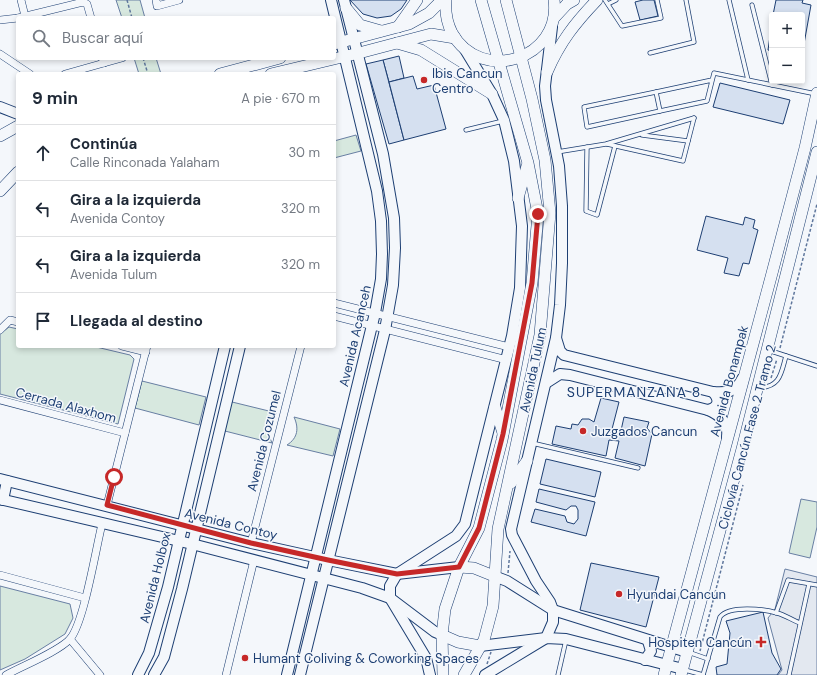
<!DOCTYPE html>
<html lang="es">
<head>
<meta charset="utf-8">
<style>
	:root { --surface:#fff; --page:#f2f2f3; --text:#1f2937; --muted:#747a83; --line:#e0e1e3 }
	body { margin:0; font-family:"DM Sans",sans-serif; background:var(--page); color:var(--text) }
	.controls { position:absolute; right:12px; top:12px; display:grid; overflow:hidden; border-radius:4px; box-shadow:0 2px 6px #0003 }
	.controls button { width:36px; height:36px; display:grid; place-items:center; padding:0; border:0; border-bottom:1px solid var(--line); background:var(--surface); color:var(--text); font:20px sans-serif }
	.stop { position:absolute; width:12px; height:12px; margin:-9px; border:3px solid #c62828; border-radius:50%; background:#fff }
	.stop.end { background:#c62828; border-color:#fff; box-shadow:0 1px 4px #0008 }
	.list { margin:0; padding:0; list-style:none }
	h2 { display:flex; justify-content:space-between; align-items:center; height:52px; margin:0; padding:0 16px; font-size:17px }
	h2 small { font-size:13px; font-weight:400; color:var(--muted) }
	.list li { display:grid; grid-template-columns:26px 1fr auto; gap:12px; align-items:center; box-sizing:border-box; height:56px; padding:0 16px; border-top:1px solid var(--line) }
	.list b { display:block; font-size:15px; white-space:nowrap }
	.list p { margin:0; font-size:13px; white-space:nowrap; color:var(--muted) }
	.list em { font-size:13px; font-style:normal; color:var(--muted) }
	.icon { flex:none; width:22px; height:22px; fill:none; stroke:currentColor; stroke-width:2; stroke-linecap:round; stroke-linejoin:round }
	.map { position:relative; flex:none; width:817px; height:675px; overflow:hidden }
	.search { position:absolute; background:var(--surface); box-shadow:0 2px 6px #0003; left:16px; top:16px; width:320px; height:44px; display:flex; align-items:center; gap:10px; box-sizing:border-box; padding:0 14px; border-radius:4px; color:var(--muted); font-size:15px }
	.panel { position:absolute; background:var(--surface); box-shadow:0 2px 6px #0003; left:16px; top:72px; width:320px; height:276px; border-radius:4px }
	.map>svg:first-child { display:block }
	.green { fill:#d7e8df; stroke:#687fa3 }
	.parking { fill:#e3e8f0; stroke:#687fa3 }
	.building { fill:#d5e0f0; stroke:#1d3f73 }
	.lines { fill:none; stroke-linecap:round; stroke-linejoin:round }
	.lane-casing { stroke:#1d3f73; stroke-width:5 }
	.street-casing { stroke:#1d3f73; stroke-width:8 }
	.secondary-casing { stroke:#1d3f73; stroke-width:12 }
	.primary-casing { stroke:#1d3f73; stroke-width:12 }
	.path { stroke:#5e769c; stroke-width:1.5; stroke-dasharray:3 2; stroke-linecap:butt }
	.lane { stroke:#f4f7fb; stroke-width:3.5 }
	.street { stroke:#f4f7fb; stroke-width:7 }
	.secondary { stroke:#f4f7fb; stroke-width:10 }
	.primary { stroke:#f4f7fb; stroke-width:11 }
	.route { stroke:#c62828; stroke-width:5 }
	.poi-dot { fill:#c62828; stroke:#f4f7fb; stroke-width:1.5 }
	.labels { text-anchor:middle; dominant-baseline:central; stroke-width:3; stroke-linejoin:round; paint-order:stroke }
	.poi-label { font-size:13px; fill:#1d3f73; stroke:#f4f7fb; text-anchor:start }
	.street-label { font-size:13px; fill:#1d3f73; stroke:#f4f7fb }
	.neighbourhood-label { font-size:14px; letter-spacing:1px; fill:#1d3f73; stroke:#f4f7fb }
</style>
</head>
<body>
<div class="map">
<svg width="817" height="675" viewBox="0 0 817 675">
	<rect width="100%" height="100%" fill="#f4f7fb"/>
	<g class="green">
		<polygon points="116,0 140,0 145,18 122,18"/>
		<polygon points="134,58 156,58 161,74 139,74"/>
		<polygon points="356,135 361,151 334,158 334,141"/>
		<polygon points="9,327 18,329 18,346 92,346 130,355 134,359 118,424 0,394 0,334"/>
		<polygon points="142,381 206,397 199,425 135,408"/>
		<polygon points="228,401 277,413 269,420 266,428 272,443 221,430"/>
		<path d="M294,417L340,429L333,456L287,445C298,438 299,428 294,417Z"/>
		<polygon points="801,499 817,502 817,527 810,558 789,553"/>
		<polygon points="0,586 70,604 73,618 65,634 25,659 0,670"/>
	</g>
	<polygon class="parking" points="785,569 817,577 817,675 778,675 782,670 768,618 775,609"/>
	<g class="building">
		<polygon points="350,0 407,0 401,9 391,16 377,18 363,14"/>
		<polygon points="643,0 654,0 658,16 640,20 635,2"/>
		<polygon points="776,0 803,0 802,3 811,5 802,55 802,15 773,15"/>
		<polygon points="772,22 772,51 768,50"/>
		<polygon points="399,56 404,78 389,82 383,60"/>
		<polygon points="383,60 404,140 389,144 366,64"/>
		<polygon points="413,76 417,89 434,85 446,129 404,140 389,82"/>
		<polygon points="720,83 790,100 783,124 713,107"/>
		<polygon points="706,216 743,225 745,217 755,220 753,228 758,230 749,264 743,263 739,276 724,273 728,258 697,250"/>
		<polygon points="601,398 619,402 611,433 620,435 624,417 649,422 647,428 652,434 645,466 615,458 619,441 609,440 606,456 552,444 556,426 571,429 572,424 578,425 582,419 589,419 594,422"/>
		<polygon points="546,459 601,472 595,497 540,484"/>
		<polygon points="539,489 595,502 586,536 531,522 535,509 565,516 567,522 574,524 578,519 578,510 576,506 571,506 566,510 536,502"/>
		<polygon points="591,563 659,577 646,627 580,610"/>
		<polygon points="763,612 772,653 781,669 777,675 717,675 716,667 727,664 730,633 726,621"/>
	</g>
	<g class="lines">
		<g class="lane-casing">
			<g id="lane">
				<polyline points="605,0 622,26 661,18 657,0"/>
				<polyline points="729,0 748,80"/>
				<polyline points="608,4 616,0"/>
				<polyline points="752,5 772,85"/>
				<polyline points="650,53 694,42 686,0"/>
				<polyline points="712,80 656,92 660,111 707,101 714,73 816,94"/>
				<polyline points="656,92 584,107 587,127 660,111"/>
				<polyline points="466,130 503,121"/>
				<polyline points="642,135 688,141"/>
				<polyline points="607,144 683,161 694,118"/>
				<polyline points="587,147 586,211 597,215 615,146"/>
				<polyline points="557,152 606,144 694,118"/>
				<polyline points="768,350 817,366"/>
				<path d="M758,388C781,387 781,373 786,356"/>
				<polyline points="532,443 638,468"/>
				<polyline points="776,613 788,580 817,585"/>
				<polyline points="688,652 708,659"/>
				<polyline points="685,670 703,675"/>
				<polyline points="558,675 566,640"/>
				<path d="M703,675L720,617C729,605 764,609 777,613C785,615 792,620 800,623"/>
				<polyline points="789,675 809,584"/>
			</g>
		</g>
		<g class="street-casing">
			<g id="street">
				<polyline points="21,0 25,16"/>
				<polyline points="156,0 157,6 179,0"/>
				<polyline points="18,18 83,2 87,4 91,18"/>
				<polyline points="0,20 18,18"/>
				<polyline points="0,54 30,74"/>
				<polyline points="104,63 122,58"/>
				<polyline points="65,74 104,63 102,58"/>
				<polyline points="334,303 509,347"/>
				<polyline points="334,316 507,360"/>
				<polyline points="0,330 10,320 18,322"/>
				<polyline points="122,346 146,352"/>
				<polyline points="0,400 125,433"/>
				<polyline points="107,505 147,346"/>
				<polyline points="251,543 301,346"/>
				<polyline points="0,575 85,598"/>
				<polyline points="70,639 100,675"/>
				<path d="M6,675C22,666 58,652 70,639C84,623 96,548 102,524"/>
				<polyline points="226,675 254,560"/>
			</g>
		</g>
		<g class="secondary-casing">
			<g id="secondary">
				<polyline points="0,107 18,114"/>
				<path d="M556,338L560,351L564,355L713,392C727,393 736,392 742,379"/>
				<path d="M546,383L560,374L570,375L708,410C720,415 729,423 727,437"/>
				<path d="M708,410C719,407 720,400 713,392"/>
				<polyline points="0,479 251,543 328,560 397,574 459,567"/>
				<polyline points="0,499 192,544 362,588 390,598 435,632 442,635"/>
				<polyline points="3,500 7,481"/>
				<polyline points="494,576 507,581 553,610 687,652"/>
				<polyline points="480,646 546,638 566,639 683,669"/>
				<polyline points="645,660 651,651 648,641"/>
				<polyline points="138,675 149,653 168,587 225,346"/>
				<polyline points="154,675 164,657 182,589 240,346"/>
				<polyline points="287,675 375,313 381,279 382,254 381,221 377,191 331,0"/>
				<polyline points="300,675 385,330 393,285 395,248 394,218 383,154 344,0"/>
				<polyline points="430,675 426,658 390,598 390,586 397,574 456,536 465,524 512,336 520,288 522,226 514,161 504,120 492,94 464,48"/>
				<polyline points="485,675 546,638 553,622 553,610 550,602 536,581 512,535 511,529 556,338 560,305 562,263 562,206 559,166 546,100 545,86 552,27"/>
			</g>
		</g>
		<g class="primary-casing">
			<g id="primary">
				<path d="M446,0C445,11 447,23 452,33C481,85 562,59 554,0"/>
				<polyline points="346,8 360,25 381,31"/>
				<polyline points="554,18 567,4 574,0"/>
				<polyline points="398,27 417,0"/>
				<polyline points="397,43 421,50 492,94"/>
				<polyline points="334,44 409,24 429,13 442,0"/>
				<path d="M547,72C560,42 575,23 597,0"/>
				<polyline points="220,74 280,58"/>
				<polyline points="271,74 359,53 431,34 455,38"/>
				<polyline points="0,136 18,126"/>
				<polyline points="0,191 18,172"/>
				<polyline points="518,198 527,166"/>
				<polyline points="495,407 503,433"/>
				<polyline points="511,483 527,461"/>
				<polyline points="459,567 474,568 494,576"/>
				<polyline points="442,635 458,642 480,646"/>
				<polyline points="443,675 442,635 445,609 459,567 479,528 502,440 532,283 538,214 528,163 481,0"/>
				<polyline points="464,675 484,640 493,606 498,529 540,335 550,213 545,160 532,99 506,0"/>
				<polyline points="664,675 771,277 805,148 817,93"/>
				<polyline points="681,675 742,449 817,152"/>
			</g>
		</g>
		<g class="path">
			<polyline points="127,0 132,18"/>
			<polyline points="143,58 148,74"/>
			<polyline points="780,348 817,204"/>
			<polyline points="771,378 777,359"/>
			<polyline points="508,573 510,551"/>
			<polyline points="700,651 743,485"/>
			<polyline points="487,664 491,652"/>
		</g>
		<use href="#lane" class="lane"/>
		<use href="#street" class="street"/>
		<use href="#secondary" class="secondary"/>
		<use href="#primary" class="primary"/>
	</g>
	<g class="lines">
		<polyline class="route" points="114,477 107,505 251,543 328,560 397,574 459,567 479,528 503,434 532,283 538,214"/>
	</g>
	<g class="poi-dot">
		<circle cx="424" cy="80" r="4"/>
		<circle cx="583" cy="431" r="4"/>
		<circle cx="619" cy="594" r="4"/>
		<path d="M759 636h4v4h4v4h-4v4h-4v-4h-4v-4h4z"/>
		<circle cx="245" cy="658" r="4"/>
	</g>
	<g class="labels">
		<g class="poi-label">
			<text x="432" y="73">Ibis Cancun<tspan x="432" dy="15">Centro</tspan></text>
			<text x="591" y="431">Juzgados Cancun</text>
			<text x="627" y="594">Hyundai Cancun</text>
			<text x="752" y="642" text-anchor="end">Hospiten Cancún</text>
			<text x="253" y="658">Humant Coliving &amp; Coworking Spaces</text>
		</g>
		<g class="street-label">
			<text transform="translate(355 336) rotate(-77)">Avenida Acanceh</text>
			<text transform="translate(533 370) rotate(-78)">Avenida Tulum</text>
			<text transform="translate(729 381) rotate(-75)">Avenida Bonampak</text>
			<text transform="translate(66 405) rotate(15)">Cerrada Alaxhom</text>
			<text transform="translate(747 437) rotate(-75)">Ciclovía Cancún Fase 2 Tramo 2</text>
			<text transform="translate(264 441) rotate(-76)">Avenida Cozumel</text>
			<text transform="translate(231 524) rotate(14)">Avenida Contoy</text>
			<text transform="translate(155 578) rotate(-76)">Avenida Holbox</text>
		</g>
		<g class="neighbourhood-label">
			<text x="634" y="392">SUPERMANZANA 8</text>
		</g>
	</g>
</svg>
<div class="controls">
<button>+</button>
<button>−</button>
</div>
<div class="stop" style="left:114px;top:477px"></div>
<div class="stop end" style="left:538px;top:214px"></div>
<div class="search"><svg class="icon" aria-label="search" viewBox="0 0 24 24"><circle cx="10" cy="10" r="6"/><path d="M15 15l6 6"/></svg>Buscar aquí</div>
<section class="panel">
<h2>9 min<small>A pie · 670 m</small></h2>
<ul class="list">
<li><svg class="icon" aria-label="ahead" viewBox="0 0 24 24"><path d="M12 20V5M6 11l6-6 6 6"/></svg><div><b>Continúa</b><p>Calle Rinconada Yalaham</p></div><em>30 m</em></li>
<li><svg class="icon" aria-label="left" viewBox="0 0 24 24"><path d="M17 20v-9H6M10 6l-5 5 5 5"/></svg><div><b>Gira a la izquierda</b><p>Avenida Contoy</p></div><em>320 m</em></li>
<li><svg class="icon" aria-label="left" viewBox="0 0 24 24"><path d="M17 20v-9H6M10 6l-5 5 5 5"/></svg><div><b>Gira a la izquierda</b><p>Avenida Tulum</p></div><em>320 m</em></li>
<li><svg class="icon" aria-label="arrive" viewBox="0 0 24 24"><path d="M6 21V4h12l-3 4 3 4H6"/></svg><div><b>Llegada al destino</b></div></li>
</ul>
</section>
</div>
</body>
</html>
